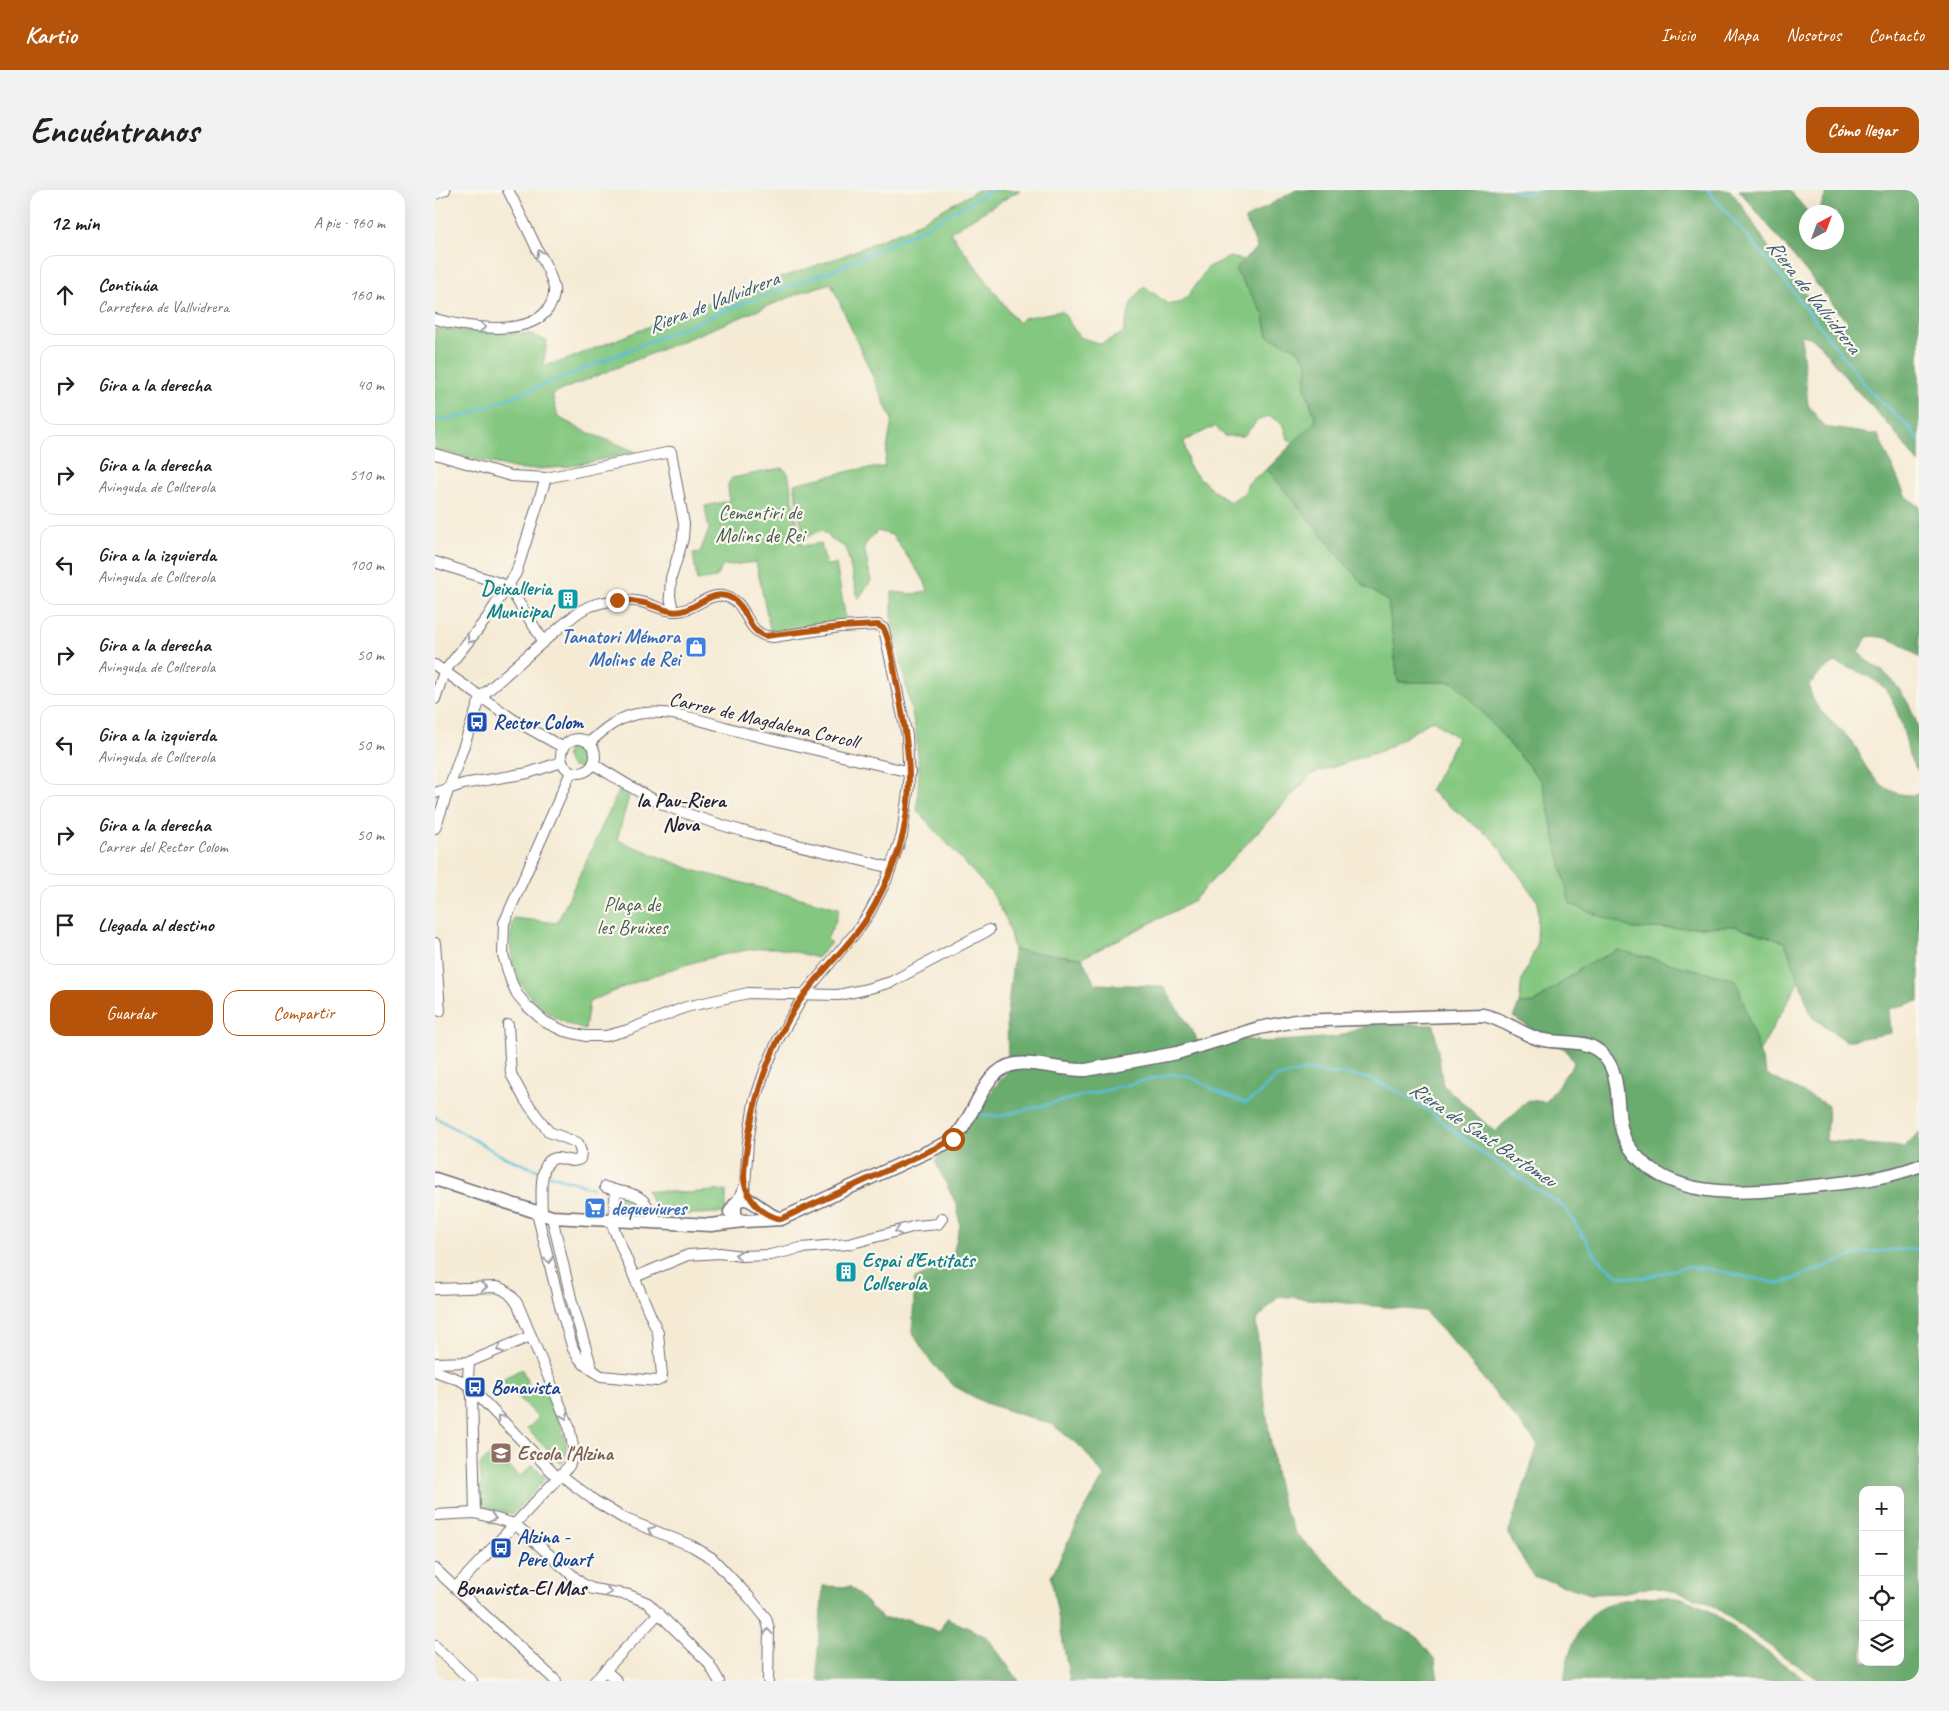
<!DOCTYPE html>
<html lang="es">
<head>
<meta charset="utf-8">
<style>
	:root { --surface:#fff; --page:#f2f2f2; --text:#202124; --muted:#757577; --line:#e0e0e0; --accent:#b45309 }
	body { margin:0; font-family:Caveat,sans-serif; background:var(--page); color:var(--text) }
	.controls { position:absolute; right:15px; bottom:15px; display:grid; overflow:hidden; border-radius:10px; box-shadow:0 5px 20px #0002 }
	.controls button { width:45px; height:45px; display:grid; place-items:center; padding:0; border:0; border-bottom:1px solid var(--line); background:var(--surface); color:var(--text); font:25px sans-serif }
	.compass { position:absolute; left:1364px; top:15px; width:45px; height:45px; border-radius:50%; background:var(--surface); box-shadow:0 5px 20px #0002; rotate:41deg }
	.stop { position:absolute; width:15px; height:15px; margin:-11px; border:4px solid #b45309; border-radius:50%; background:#fff }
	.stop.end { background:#b45309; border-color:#fff; box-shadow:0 1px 5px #0008 }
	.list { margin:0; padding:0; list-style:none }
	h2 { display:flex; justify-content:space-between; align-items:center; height:65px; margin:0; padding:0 20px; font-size:21px }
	h2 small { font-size:16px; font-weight:400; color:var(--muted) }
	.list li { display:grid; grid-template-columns:32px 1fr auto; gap:15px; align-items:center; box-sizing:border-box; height:80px; margin:0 10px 10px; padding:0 10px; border:1px solid var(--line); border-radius:15px }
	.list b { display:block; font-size:19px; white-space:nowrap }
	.list p { margin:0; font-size:16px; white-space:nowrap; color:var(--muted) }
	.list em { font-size:16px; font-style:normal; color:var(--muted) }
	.actions { display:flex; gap:10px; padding:15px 20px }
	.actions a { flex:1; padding:11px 0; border:1px solid var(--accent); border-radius:15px; text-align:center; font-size:18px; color:var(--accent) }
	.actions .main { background:var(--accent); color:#fff }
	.icon { flex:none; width:28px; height:28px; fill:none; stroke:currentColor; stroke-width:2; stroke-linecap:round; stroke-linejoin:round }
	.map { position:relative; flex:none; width:1484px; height:1491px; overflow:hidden; border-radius:15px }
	header { display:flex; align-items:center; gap:30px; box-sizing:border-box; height:70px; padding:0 25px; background:var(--accent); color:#fff }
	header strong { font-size:24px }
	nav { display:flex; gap:28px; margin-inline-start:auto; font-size:18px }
	.intro { display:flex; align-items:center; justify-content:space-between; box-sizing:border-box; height:120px; padding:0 30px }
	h1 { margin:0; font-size:35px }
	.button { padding:12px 22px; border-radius:15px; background:var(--accent); color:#fff; font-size:18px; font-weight:700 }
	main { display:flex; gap:30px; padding:0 30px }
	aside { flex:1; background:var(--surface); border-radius:15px; box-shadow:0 5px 20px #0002 }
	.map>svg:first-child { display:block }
	.green { fill:#84c780; stroke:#53745e }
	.forest { fill:#6bac6e; stroke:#466754; fill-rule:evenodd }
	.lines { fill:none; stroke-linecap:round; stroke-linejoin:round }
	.stream { stroke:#5bbed9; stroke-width:2.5 }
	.minor-casing { stroke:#6c6871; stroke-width:12 }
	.major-casing { stroke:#6c6871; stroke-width:15 }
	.minor { stroke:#fff; stroke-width:10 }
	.major { stroke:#fff; stroke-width:12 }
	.oneway { stroke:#9c9ca7 }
	.route { stroke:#b45309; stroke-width:6 }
	.labels { text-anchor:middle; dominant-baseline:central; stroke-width:4.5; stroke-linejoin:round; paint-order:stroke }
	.park-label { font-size:20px; fill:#445c53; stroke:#fbf7ec }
	.culture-label { font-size:20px; font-weight:bold; fill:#0d838f; stroke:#fbf7ec; text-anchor:end }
	.shop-label { font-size:20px; font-weight:bold; fill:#366cbe; stroke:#fbf7ec; text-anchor:end }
	.street-label { font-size:20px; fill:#22223b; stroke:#fbf7ec }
	.transit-label { font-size:20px; font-weight:bold; fill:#164399; stroke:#fbf7ec; text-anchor:start }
	.education-label { font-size:20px; font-weight:bold; fill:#785e54; stroke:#fbf7ec; text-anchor:start }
	.water-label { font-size:21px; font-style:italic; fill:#365972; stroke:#fbf7ec }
	.neighbourhood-label { font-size:21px; font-weight:bold; fill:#22223b; stroke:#fbf7ec }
</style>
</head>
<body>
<header>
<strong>Kartio</strong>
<nav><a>Inicio</a><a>Mapa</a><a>Nosotros</a><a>Contacto</a></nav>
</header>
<div class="intro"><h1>Encuéntranos</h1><a class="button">Cómo llegar</a></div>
<main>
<aside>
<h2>12 min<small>A pie · 960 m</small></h2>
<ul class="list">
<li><svg class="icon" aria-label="ahead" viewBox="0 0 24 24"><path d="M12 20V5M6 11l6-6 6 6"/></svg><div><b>Continúa</b><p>Carretera de Vallvidrera</p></div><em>160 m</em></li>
<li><svg class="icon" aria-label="right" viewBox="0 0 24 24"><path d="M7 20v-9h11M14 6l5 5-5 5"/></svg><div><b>Gira a la derecha</b></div><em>40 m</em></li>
<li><svg class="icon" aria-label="right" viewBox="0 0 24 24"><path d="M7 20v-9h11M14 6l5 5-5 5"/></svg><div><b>Gira a la derecha</b><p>Avinguda de Collserola</p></div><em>510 m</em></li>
<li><svg class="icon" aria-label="left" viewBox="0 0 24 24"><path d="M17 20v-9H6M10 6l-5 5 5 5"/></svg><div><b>Gira a la izquierda</b><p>Avinguda de Collserola</p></div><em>100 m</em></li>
<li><svg class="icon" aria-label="right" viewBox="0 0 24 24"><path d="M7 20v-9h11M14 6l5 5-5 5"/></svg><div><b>Gira a la derecha</b><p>Avinguda de Collserola</p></div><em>50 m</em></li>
<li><svg class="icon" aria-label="left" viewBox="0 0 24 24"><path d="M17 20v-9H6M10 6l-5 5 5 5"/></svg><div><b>Gira a la izquierda</b><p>Avinguda de Collserola</p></div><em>50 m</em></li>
<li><svg class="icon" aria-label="right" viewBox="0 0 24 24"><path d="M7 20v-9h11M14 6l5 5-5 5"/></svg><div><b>Gira a la derecha</b><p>Carrer del Rector Colom</p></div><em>50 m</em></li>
<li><svg class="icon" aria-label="arrive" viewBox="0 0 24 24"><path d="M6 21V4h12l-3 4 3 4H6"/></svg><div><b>Llegada al destino</b></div></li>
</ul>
<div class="actions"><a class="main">Guardar</a><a>Compartir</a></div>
</aside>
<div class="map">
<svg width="1484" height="1491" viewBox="0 0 1484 1491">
	<rect width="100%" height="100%" fill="#fbf7ec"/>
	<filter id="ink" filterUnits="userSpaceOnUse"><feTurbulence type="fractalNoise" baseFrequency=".02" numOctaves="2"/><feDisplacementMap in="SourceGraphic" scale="10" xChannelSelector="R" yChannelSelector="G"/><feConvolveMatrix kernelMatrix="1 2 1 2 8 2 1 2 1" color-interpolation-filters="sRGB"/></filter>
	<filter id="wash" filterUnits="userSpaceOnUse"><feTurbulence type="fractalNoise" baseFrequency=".0096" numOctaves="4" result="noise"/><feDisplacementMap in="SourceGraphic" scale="20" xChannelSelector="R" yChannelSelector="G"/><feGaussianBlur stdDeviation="1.12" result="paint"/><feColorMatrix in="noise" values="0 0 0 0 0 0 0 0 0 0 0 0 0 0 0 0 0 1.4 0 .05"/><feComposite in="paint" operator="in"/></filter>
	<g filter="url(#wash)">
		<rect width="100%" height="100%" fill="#f5ebd5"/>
		<g class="green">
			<polygon points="543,0 585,0 515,42 583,133 588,128 627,121 644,147 666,154 688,143 696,113 709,96 733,114 745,113 755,103 773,77 795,67 809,70 800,80 828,123 833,146 862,159 873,172 870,197 881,230 858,253 852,248 847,233 834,226 822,231 809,246 789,246 780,236 749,251 754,278 779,301 795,312 809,303 814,292 832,279 929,396 953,411 963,492 1019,492 1039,512 1107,592 1135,714 1198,739 1300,736 1350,752 1364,791 1324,862 1301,790 1149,776 1099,813 1084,814 1087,789 1102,755 1103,712 1059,650 995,601 1022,548 998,530 949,560 877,584 757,712 647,768 579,760 572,731 557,703 482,620 484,581 481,542 457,430 457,402 478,404 493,401 489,390 457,345 442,341 429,356 436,391 423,409 411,358 396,349 387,340 369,349 359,294 420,280 449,277 457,230 396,93 370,101 117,204 123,227 147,240 202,262 131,277 88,280 0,260 0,139 96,144 112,151 108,176 128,171 265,116 408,66 476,37"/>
			<polygon points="347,278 353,283 367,356 386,353 391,375 401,374 411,430 336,444 321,372 288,376 280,388 262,391 258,363 265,362 274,340 270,316 294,311 293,294 297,288"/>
			<circle cx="143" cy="566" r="12"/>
			<path d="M184,600L194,606L182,650L261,681L404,718L401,730L392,749L396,753L382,768C365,763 347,757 329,758C274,763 204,789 154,812L150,840C99,826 64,783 79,728L122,733Z"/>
			<polygon points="211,1000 253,1003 291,1000 291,1023 224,1025"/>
			<polygon points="185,1005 207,1009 214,1028 184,1025"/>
			<path d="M87,1179L97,1203L112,1200C117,1215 136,1253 131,1267C131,1268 126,1273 126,1274L92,1239L103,1228L69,1193V1188Z"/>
			<polygon points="59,1261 84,1287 98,1275 111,1288 78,1324 47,1316 45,1274"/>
		</g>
		<g class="forest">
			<path d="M861,0H1295C1313,22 1326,47 1342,70C1360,94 1383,117 1404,138L1410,136L1412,131L1304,0H1354L1373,22H1372V52H1402V22H1383L1393,0H1484V274L1459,241L1415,193L1385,155L1375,147L1366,145L1373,215L1389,237L1443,245L1471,307L1484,316V468C1472,455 1450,444 1432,447L1424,461C1429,472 1441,475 1450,483C1466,498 1480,521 1484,543C1484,555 1484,570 1484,582C1472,567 1474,564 1470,547C1466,532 1460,513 1451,500C1440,487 1416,479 1400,472L1387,481L1374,495C1377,521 1401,533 1417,552C1422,557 1425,566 1428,572C1440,593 1459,609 1484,604V811L1454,819L1456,843L1411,851L1377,827L1350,752L1300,736L1198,739L1135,714L1107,592L1039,512L1019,492H963L953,411L929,396L832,279L881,230L870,197L872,172L862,159L833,146L828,123L800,79L822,57L810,29Z"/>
			<path d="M579,760L647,768L660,794L728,796L760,845L766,861L807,849L831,852L901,847L937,834L999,835L1008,895L1060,942L1093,910L1111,912L1139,873L1131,860L1078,827L1084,814L1099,813L1149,776L1183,760L1301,790L1332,885L1393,915L1391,951L1469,957L1484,942V1491H1386L1354,1470L1273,1412L1242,1402L1216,1397L1186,1403L1156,1404L1098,1386L1073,1344L1103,1255L1013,1146L989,1121L844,1106L821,1131L827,1193L840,1282L847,1314L860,1343L953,1431L981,1446L1000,1470L1003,1491H635L616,1387L647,1324L669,1286L648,1259L618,1235L550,1213L519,1196L495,1171L477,1142L480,1089L516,1073L525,1035L522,1016L500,971L573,881L572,825ZM1428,1300H1465V1472H1428Z"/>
			<polygon points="388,1396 416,1397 448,1429 473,1429 504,1442 512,1428 552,1447 584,1491 384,1491 382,1472"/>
			<path d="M1226,1406L1249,1409L1271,1418L1372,1491H1130C1129,1479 1134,1465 1138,1454C1157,1410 1183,1409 1226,1406Z"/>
		</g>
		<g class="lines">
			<g class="stream">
				<path d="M1078,0C1085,6 1095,4 1102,0"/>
				<polyline points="1273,0 1346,86 1435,201 1475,238 1484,251"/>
				<polyline points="0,229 13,229 28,226 153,177 301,116 399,80 487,39 557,0"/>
				<polyline points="545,925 565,926 736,884 754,886 789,905 811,913 823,905 839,888 872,880 929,887 956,898 987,916 1057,970 1129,1017 1163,1069 1184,1086 1206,1088 1251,1077 1275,1079 1345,1094 1428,1062 1484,1059"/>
				<polyline points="0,927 67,966 107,982"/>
				<polyline points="112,984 158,998"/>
			</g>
		</g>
	</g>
	<g filter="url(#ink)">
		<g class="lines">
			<g class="minor-casing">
				<g id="minor">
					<polyline points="0,4 10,0"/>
					<path d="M0,129C29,137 93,148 113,119C117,113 120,106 119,98C116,84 109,71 102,59C93,39 83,20 73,0"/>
					<polyline points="0,264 76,286 111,288 236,262 249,334 248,349 236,388 235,406 238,421"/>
					<polyline points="0,372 73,396 109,452"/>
					<polyline points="0,475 79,530 129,558"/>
					<polyline points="0,509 9,482 52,428 81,383 111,288"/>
					<circle cx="143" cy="566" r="17"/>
					<path d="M154,553C168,540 182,528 202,524C236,517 285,537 318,545C370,557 422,570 475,582"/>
					<path d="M158,574C185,590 213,609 242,620C311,646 385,659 456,678"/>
					<polyline points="136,582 69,733 68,765 76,791 82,804 92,816 110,832 129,841 150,846 171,846 193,840 251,817 313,803 403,805 428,800 456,792 554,740"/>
					<polyline points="0,603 28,594 93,583 127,572"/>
					<path d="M0,638L43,515L49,504C69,486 89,469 109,451C122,441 133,429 147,420C158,414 172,411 184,410C193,410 202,411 210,413C221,416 231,422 243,421C262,420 272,401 292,407C315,413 308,445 338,447L405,437L443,435L449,439L472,546L474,595L467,645L451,691L435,722L422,741L370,803L343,850L330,880L319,913L313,952L310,996L301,1013"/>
					<polyline points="0,753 5,821"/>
					<path d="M73,835L76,884L90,910L114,942L143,953L146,962L145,969C137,974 131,968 122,968C102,969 107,1010 107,1025"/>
					<polyline points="170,997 183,1001"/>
					<polyline points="102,1023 125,1116 138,1159 143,1167 149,1174 166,1186 222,1191 226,1189 227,1185 223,1143 175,1030"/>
					<polyline points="117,1027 137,1112 157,1179"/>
					<path d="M179,1030L180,1006L183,1001C208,1004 211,1012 222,1032"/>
					<polyline points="200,1087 253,1065 285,1063 306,1066 335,1065 366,1058 414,1054 481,1036 503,1034 507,1028"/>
					<path d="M0,1099L61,1097C72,1099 78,1106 83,1115L134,1236L139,1262L134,1276L21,1397"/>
					<polyline points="34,1172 33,1188 37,1206 40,1323"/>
					<polyline points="0,1173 34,1172 96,1146"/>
					<polyline points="0,1181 27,1191 34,1196 123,1288"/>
					<polyline points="126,1285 160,1311 188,1328 257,1356 277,1368 314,1407 331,1428 334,1439 333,1491"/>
					<polyline points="0,1325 40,1323 80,1334 146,1393 158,1399 194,1405 213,1413 273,1472 284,1491"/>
					<polyline points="0,1379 121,1491"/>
					<polyline points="0,1456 37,1491"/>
					<polyline points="170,1480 182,1491"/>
					<polyline points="160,1491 224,1423"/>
				</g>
			</g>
			<g class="major-casing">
				<g id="major">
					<polyline points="0,989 117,1027 276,1035 308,1031"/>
					<path d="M300,1016V1026L305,1030L310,1031L346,1029L505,956C510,954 515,952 519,948C541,928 546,879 581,874C601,871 628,881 651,880L742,863L824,838L860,831L1048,825C1069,829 1084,843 1104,849C1125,855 1152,847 1168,865C1191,889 1176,928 1193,955C1233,1016 1319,1002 1380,996C1416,992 1450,989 1484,976"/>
					<path d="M295,1022C297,1019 299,1015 302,1012C313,1000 330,1026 344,1028"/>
				</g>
			</g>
			<use href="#minor" class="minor"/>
			<use href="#major" class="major"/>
		</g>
		<defs><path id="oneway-chevron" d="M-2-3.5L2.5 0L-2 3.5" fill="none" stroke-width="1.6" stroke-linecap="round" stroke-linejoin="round" transform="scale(1.25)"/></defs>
		<g class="oneway">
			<use href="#oneway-chevron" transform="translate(105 63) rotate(-116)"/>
			<use href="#oneway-chevron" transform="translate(48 137) rotate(2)"/>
			<use href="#oneway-chevron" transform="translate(35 450) rotate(128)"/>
			<use href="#oneway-chevron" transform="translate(463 1041) rotate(165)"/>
			<use href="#oneway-chevron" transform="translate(303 1065) rotate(-172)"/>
			<use href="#oneway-chevron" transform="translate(114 1070) rotate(76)"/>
			<use href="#oneway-chevron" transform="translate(49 1097) rotate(-2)"/>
			<use href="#oneway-chevron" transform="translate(65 1159) rotate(158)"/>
			<use href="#oneway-chevron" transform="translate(130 1226) rotate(67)"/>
			<use href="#oneway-chevron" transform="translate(65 1228) rotate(-134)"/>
			<use href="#oneway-chevron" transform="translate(58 1328) rotate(15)"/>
			<use href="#oneway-chevron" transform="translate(216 1340) rotate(-158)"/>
			<use href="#oneway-chevron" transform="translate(174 1402) rotate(9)"/>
			<use href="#oneway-chevron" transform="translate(333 1442) rotate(-95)"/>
		</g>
	</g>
	<g class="lines" filter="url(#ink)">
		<path class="route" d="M182,410C191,410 200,411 209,413C222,416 234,424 247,421C265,417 278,397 298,409C313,418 312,440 330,446L405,437L443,435L449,439C456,454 458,473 461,490C473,549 482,603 463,662C455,685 444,709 431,730C411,760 382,784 362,815C334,860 317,911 311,964C310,974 307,989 311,998C316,1013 329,1026 346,1029L505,956L518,949"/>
	</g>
	<defs>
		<g id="building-square" transform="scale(1.125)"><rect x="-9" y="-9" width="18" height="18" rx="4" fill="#0f9aa8" stroke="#fbf7ec"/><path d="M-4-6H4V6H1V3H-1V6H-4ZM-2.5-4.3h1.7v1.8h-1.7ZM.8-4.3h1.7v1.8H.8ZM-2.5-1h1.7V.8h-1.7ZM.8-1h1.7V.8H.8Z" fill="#fff"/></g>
		<g id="shop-square" transform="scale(1.125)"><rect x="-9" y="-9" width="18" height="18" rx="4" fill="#3f7fe0" stroke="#fbf7ec"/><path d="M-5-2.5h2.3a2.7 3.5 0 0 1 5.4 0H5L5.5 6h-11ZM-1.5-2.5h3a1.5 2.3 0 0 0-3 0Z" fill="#fff"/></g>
		<g id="bus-square" transform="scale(1.125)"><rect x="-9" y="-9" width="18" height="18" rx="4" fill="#1a4fb4" stroke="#fbf7ec"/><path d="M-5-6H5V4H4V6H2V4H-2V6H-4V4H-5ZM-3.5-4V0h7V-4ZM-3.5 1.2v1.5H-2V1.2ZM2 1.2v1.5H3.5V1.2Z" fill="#fff"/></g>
		<g id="supermarket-square" transform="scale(1.125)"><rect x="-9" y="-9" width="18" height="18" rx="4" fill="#3f7fe0" stroke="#fbf7ec"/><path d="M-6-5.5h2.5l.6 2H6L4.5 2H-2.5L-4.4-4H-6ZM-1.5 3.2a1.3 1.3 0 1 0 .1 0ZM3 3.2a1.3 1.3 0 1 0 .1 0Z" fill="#fff"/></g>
		<g id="school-square" transform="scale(1.125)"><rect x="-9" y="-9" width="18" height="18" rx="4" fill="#8d6e63" stroke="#fbf7ec"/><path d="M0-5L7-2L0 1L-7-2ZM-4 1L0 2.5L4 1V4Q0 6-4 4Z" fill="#fff"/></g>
	</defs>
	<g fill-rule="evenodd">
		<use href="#building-square" x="133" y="409"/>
		<use href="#shop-square" x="261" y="457"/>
		<use href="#bus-square" x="42" y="532"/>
		<use href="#supermarket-square" x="160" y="1018"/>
		<use href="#building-square" x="411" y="1082"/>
		<use href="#bus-square" x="40" y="1197"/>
		<use href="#school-square" x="66" y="1263"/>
		<use href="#bus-square" x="66" y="1358"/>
	</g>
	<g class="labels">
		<g class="park-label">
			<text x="325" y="322">Cementiri de<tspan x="325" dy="23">Molins de Rei</tspan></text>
			<text x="197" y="714">Plaça de<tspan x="197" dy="23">les Bruixes</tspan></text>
		</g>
		<g class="culture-label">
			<text x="117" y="398">Deixalleria<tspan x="117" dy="23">Municipal</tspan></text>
			<text x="427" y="1070" text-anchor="start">Espai d’Entitats<tspan x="427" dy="23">Collserola</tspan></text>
		</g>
		<g class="shop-label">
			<text x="245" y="446">Tanatori Mémora<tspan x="245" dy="23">Molins de Rei</tspan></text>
			<text x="176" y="1018" text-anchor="start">dequeviures</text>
		</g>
		<g class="street-label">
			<text transform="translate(329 530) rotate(13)">Carrer de Magdalena Corcoll</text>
		</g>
		<g class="transit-label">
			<text x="58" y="532">Rector Colom</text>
			<text x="56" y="1197">Bonavista</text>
			<text x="82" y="1346">Alzina -<tspan x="82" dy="23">Pere Quart</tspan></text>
		</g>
		<g class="education-label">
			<text x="82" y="1263">Escola l'Alzina</text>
		</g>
		<g class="water-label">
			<text transform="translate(1379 106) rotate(52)">Riera de Vallvidrera</text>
			<text transform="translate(278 112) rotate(-21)">Riera de Vallvidrera</text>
			<text transform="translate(1048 944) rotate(34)">Riera de Sant Bartomeu</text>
		</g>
		<g class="neighbourhood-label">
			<text x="246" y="610">la Pau-Riera<tspan x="246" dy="24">Nova</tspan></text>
			<text x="86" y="1398">Bonavista-El Mas</text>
		</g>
	</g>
</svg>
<div class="controls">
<button>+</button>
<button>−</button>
<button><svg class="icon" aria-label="locate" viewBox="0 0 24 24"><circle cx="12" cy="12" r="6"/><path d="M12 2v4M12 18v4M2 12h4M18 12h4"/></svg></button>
<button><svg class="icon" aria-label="layers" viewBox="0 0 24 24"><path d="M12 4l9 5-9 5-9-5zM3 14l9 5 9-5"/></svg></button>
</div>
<svg class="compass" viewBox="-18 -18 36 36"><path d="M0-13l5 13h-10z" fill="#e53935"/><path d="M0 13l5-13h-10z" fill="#757577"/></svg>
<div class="stop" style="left:518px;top:949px"></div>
<div class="stop end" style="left:182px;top:410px"></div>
</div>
</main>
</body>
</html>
